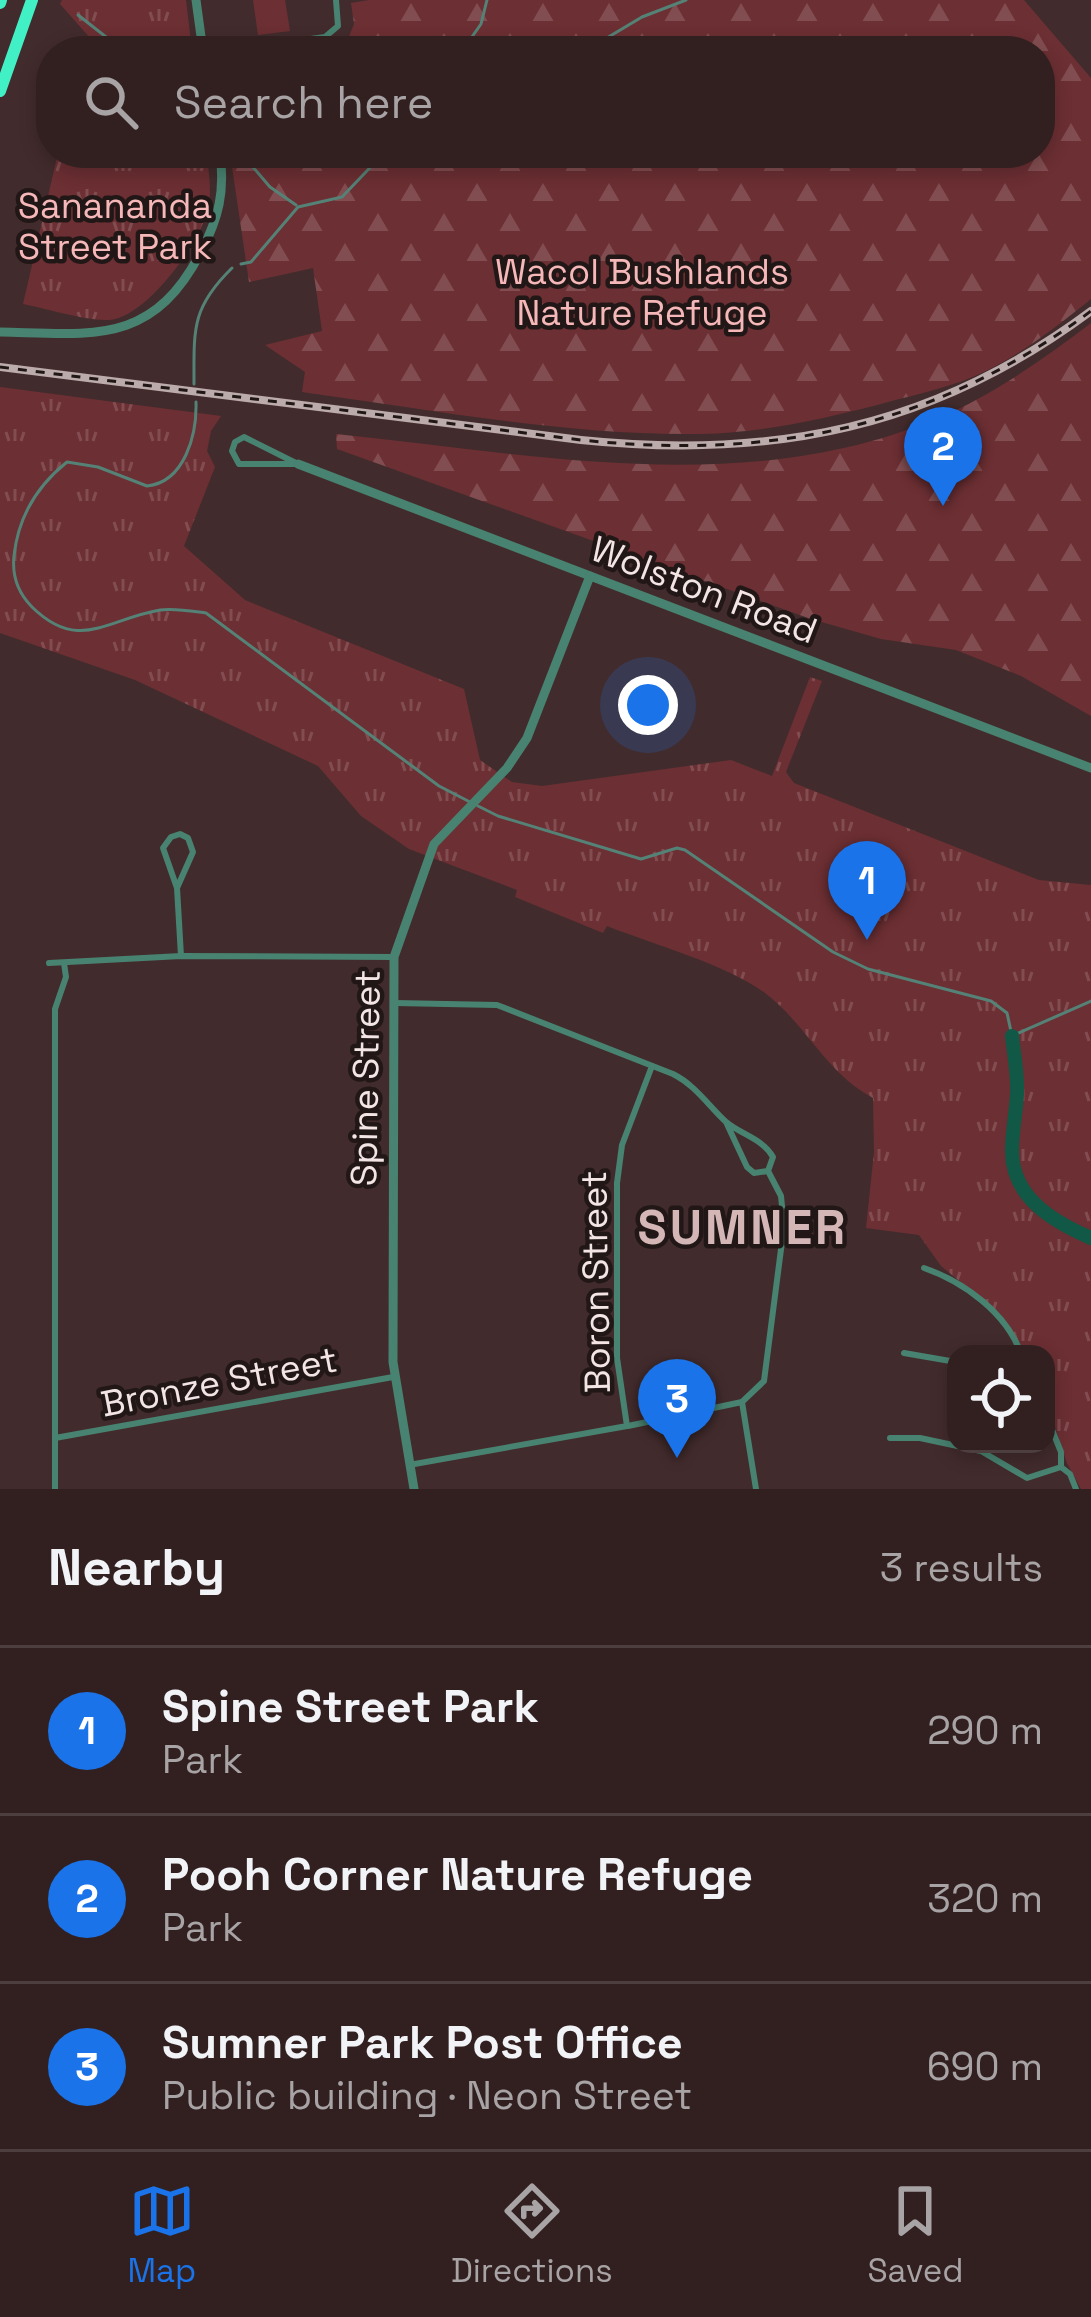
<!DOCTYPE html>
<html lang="en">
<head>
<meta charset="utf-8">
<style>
	:root { --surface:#322021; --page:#3a282a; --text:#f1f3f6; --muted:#a8a3a5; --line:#4d3e3f; --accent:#1a73e8 }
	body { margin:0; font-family:"Space Grotesk",sans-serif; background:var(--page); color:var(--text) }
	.controls { position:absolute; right:36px; bottom:36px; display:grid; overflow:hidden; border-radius:24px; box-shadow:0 6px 18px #0003 }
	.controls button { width:108px; height:108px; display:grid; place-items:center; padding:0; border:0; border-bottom:3px solid var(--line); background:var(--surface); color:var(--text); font:60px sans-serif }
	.you { position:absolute; left:648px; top:705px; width:42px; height:42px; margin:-30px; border:9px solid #fff; border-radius:50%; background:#1a73e8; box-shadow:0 0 0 18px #1a73e833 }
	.badge { display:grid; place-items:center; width:78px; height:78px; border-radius:50%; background:var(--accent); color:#fff; font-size:39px; font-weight:700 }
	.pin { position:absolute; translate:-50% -99px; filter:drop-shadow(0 3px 6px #0008) }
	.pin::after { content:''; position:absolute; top:63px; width:42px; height:36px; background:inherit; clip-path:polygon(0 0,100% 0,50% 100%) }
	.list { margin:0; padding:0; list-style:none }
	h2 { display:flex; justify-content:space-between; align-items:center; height:156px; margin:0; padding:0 48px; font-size:51px }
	h2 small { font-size:39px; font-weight:400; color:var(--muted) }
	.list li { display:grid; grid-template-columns:78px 1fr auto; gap:36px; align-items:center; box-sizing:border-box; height:168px; padding:0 48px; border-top:3px solid var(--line) }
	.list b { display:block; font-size:45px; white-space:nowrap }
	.list p { margin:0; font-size:39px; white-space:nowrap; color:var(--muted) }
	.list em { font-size:39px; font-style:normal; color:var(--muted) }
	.icon { flex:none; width:66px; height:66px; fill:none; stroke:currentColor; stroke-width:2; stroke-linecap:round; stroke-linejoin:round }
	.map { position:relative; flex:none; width:1091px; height:1489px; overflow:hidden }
	.search { position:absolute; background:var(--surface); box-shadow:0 6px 18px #0003; left:36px; right:36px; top:36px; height:132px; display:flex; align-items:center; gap:30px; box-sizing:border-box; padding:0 42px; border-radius:48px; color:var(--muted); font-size:45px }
	.sheet { height:660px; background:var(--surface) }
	nav { display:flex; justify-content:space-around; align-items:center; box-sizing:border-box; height:168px; border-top:3px solid var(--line); background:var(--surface); font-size:33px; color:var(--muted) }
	nav a { display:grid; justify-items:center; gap:6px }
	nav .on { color:var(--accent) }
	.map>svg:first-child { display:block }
	.grass { fill:url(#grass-tufts) }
	.forest { fill:url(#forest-firs) }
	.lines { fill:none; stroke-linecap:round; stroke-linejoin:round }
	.stream { stroke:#558276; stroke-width:3 }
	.river { stroke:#115846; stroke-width:14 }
	.minor { stroke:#488270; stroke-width:6 }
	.tertiary { stroke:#488270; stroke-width:9 }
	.motorway { stroke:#42f0c5; stroke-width:12 }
	.rail-casing { stroke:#bcabab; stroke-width:8 }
	.rail { stroke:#221717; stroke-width:3; stroke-dasharray:9; stroke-linecap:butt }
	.labels { text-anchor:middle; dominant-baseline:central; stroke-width:9; stroke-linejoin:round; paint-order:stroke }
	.park-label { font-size:36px; fill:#f6b7b8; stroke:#221717 }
	.street-label { font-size:36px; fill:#f4e5e5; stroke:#221717 }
	.district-label { font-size:48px; font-weight:bold; letter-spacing:3px; fill:#d4b6b6; stroke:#221717 }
</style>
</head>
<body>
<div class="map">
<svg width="1091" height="1489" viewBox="0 0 1091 1489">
	<defs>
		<pattern id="grass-tufts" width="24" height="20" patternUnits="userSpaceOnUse" patternTransform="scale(3)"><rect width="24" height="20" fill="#6c2f33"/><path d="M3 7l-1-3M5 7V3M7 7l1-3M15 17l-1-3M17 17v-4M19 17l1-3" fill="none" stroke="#824d50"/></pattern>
		<pattern id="forest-firs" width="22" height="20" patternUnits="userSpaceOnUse" patternTransform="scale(3)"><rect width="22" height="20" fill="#6c2f33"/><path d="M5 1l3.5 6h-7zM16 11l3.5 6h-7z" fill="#824d50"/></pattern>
	</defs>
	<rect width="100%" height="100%" fill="#422b2c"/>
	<g class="grass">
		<polygon points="62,0 186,0 192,51 87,51 91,39 60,4"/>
		<polygon points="253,0 285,0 290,31 258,35"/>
		<path d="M58,153H206C209,171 212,191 208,209C199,244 151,310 115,319C95,324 45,308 23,304Z"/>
		<path d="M0,387L221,416L211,431L207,451L215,467L184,546L245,600L464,689L480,760L512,782L542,786L731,760L772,776L810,677L822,681L786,772L794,783L1039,880L1091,885V1489H1081L1067,1463L1046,1400V1354H1027L1002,1316L941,1266L919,1235L866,1228L874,1152L873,1098C825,1072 806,1024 765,993C728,965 652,944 607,926L603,933L515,897L517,890L409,849L361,816L318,766L135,680L0,633Z"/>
	</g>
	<g class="forest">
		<path d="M369,0H1024L1091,78V299C1057,326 1025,352 986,371C954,387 916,394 881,404C823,419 762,433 701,434C568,436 434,410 302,392L305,372L265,345L322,331L313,268L249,282L230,153H1040V51H321L346,44L354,24L351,3Z"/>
		<path d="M1091,323V716L1021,676L956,650L881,639L811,619L337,449L336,434C541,455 756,501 952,412C1000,390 1049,355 1091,323Z"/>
	</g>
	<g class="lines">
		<g class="stream">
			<polyline points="78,15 124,51"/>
			<polyline points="462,51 481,24 487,0"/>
			<polyline points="585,51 642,17 686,0"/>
			<polyline points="241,153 270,187 296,205"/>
			<polyline points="241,264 251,262 298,207 342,197 384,153"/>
			<path d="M194,384C194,330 191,308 232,268"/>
			<path d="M196,402C197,434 185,482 147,486L98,467L67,462C37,486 18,518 14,556C12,575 18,593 32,607C79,653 107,619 160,610C175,608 191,611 206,613L439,786L470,802"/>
			<polyline points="478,806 498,816 641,859 677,848 685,850 833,952 868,969 991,1001 1007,1013 1012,1036 1091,1001"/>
		</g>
		<path class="river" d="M1012,1036C1014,1055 1018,1075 1017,1094C1016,1113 1012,1132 1012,1151C1012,1198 1054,1222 1091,1238"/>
		<g class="minor">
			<polyline points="223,51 325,37 338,26 336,0"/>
			<polygon points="244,437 298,464 239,464 232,451 235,442"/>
			<polyline points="177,888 193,852 188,838 180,834 171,837 163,848 177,888 181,956"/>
			<polyline points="49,963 181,956 393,957"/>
			<path d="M395,1003L497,1005L673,1074C695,1085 708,1105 725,1121C741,1135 762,1138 773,1157L768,1171L754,1173L747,1167L726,1122"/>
			<path d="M924,1268C964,1282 1007,1313 1021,1354"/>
			<polyline points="904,1353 956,1362"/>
			<polyline points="742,1402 756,1489"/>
			<polyline points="1046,1415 1061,1452 1061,1467 1070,1474 1076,1489"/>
			<polyline points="628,1426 742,1402 764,1381 784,1226 781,1196 768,1171"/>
			<polyline points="55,1438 393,1377"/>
			<polyline points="890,1438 920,1438 981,1451 1027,1478 1061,1467"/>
			<polyline points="409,1465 627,1426 617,1358 617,1183 622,1145 652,1066"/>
			<polyline points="55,1489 55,1009 66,977 64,963"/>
		</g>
		<g class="tertiary">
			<polyline points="196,0 203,51"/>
			<path d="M0,332C94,334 152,346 201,252C219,217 225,192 220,153"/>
			<polyline points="298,464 1091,768"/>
			<polyline points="414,1489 393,1362 394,957 434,844 507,768 527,738 590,576"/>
		</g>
		<g class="motorway">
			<polyline points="0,3 1,0"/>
			<polyline points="0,91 32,0"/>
		</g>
		<g class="rail-casing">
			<path id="rail" d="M0,367L581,440C773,460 934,428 1091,311"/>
		</g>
		<use href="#rail" class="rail"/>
	</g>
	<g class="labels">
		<g class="park-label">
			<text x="115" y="206">Sanananda<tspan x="115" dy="41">Street Park</tspan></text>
			<text x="642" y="272">Wacol Bushlands<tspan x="642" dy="41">Nature Refuge</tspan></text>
		</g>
		<g class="street-label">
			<text transform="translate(704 590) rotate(21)">Wolston Road</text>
			<text transform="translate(366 1078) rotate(-89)">Spine Street</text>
			<text transform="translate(596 1282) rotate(-91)">Boron Street</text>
			<text transform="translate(219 1382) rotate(-11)">Bronze Street</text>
		</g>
		<g class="district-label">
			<text x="743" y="1227">SUMNER</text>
		</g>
	</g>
</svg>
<div class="controls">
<button><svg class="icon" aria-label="locate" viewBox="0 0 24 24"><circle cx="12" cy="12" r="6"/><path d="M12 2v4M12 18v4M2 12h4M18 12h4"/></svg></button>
</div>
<div class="you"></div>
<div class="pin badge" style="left:867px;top:940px">1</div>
<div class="pin badge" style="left:943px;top:506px">2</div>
<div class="pin badge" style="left:677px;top:1458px">3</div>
<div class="search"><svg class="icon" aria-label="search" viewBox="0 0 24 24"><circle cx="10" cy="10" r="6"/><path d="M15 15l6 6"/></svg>Search here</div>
</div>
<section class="sheet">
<h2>Nearby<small>3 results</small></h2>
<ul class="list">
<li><span class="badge">1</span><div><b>Spine Street Park</b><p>Park</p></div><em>290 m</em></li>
<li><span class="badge">2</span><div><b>Pooh Corner Nature Refuge</b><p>Park</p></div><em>320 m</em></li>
<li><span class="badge">3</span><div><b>Sumner Park Post Office</b><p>Public building · Neon Street</p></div><em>690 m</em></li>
</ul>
</section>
<nav>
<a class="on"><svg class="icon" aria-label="map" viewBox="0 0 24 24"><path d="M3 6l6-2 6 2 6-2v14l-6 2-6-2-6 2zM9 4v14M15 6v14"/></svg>Map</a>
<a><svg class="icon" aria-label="directions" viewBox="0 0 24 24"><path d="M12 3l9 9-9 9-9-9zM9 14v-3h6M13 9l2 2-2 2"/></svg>Directions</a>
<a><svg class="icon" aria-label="saved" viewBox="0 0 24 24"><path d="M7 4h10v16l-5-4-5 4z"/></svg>Saved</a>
</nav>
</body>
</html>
